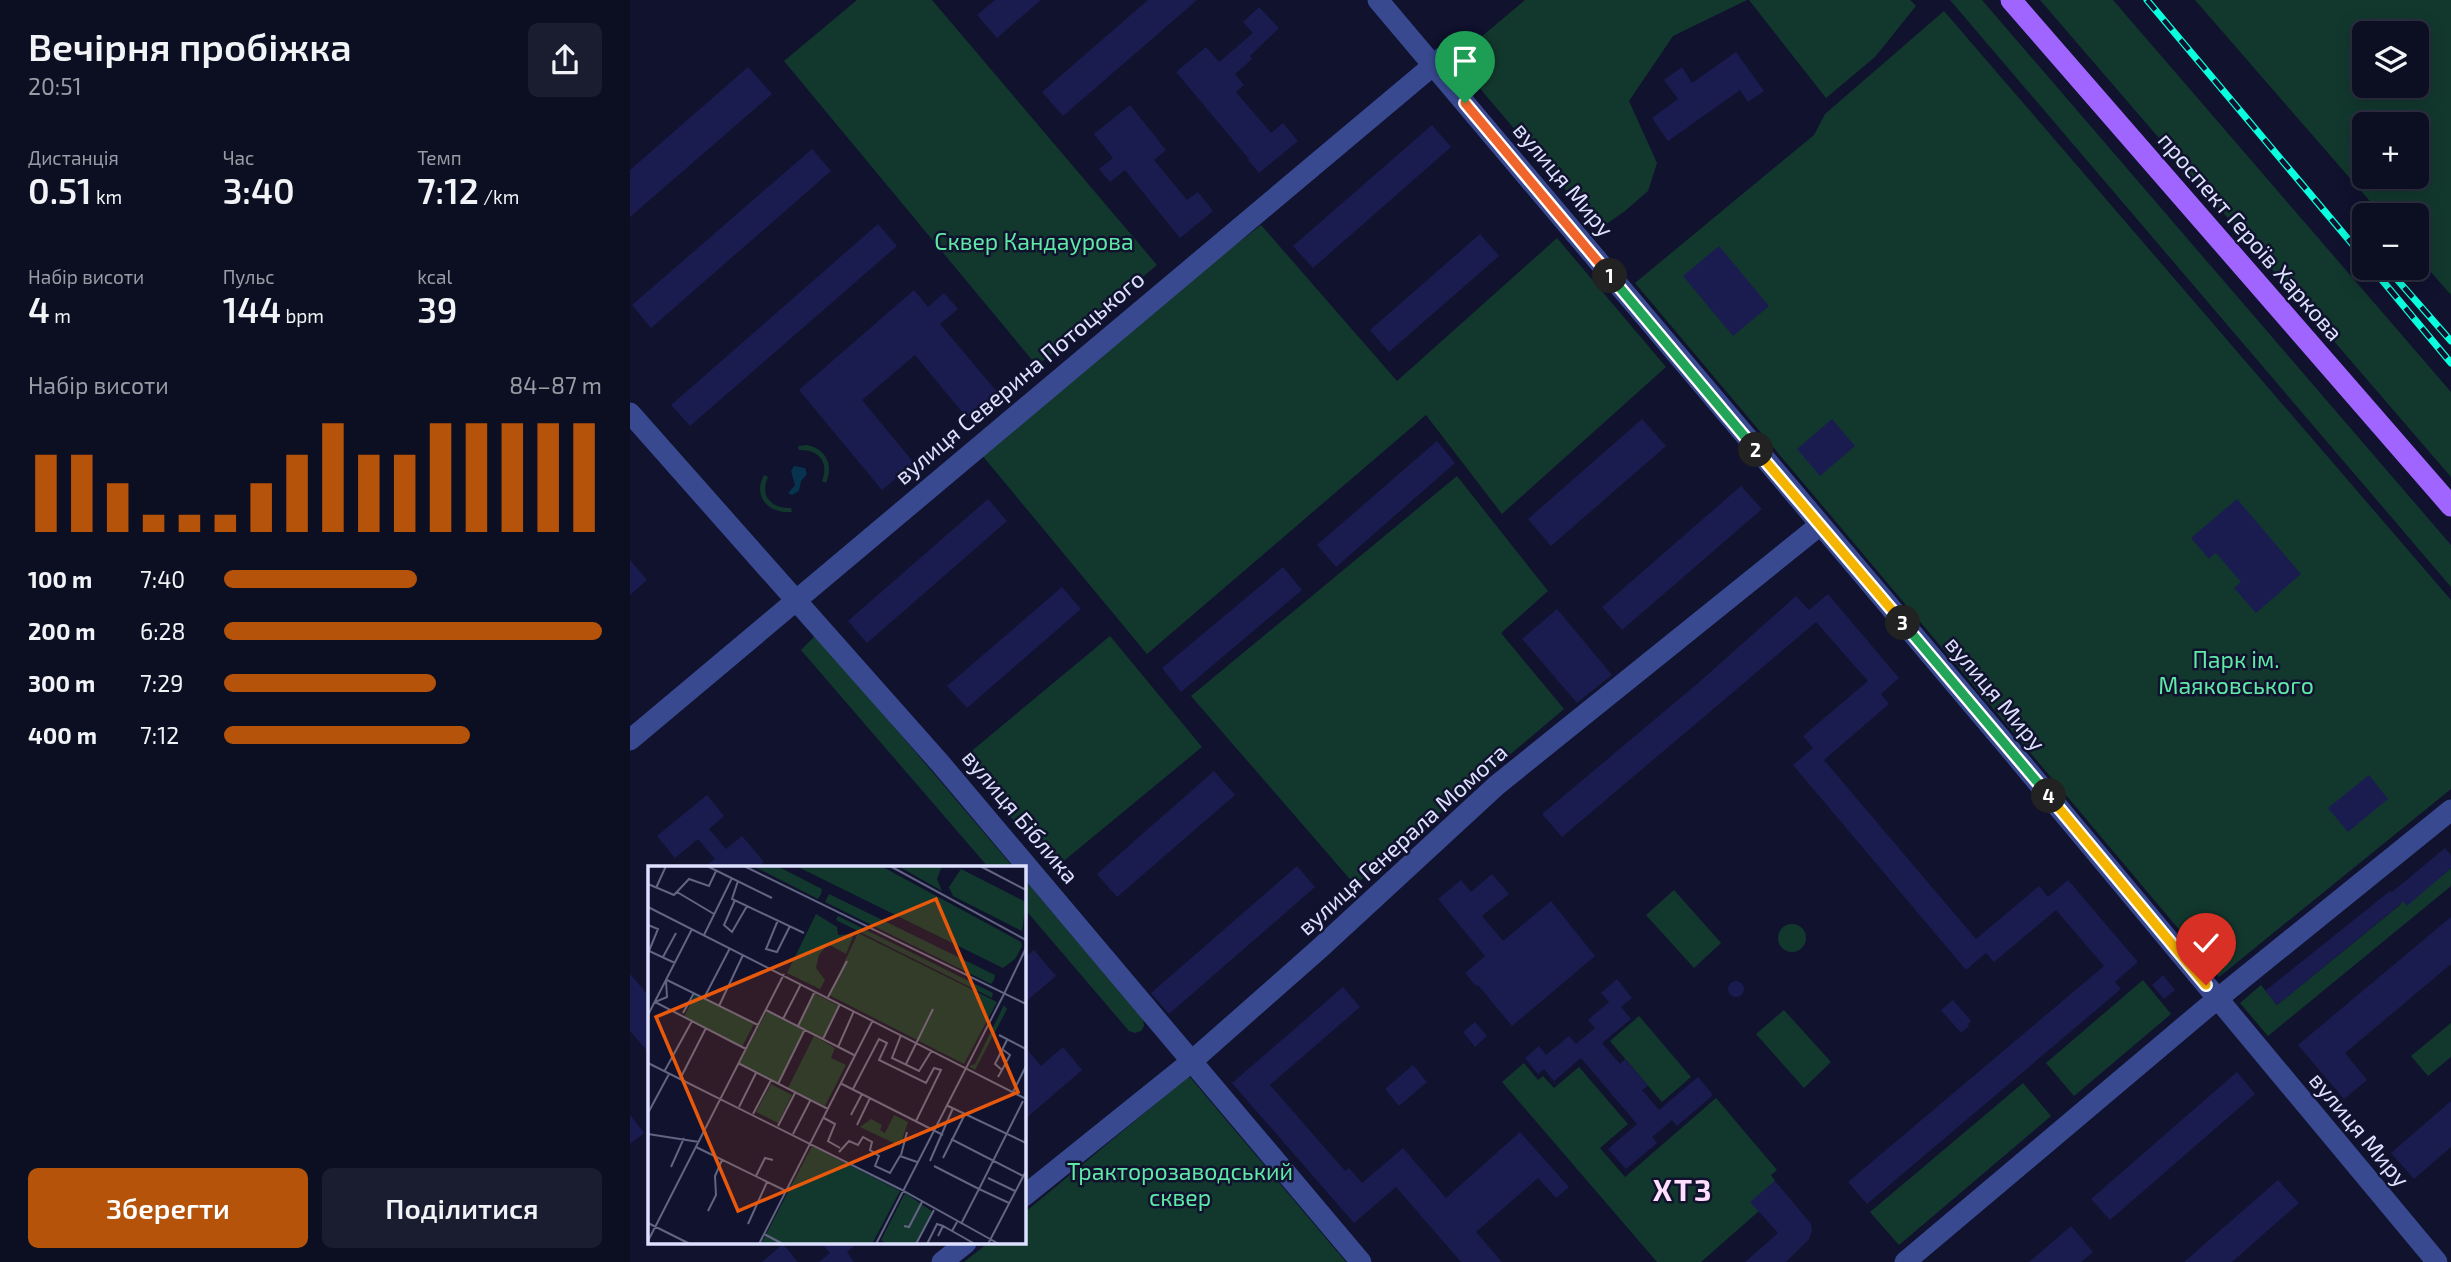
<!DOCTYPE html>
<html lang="uk">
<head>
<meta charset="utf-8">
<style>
  :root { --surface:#0c0e22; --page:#1a1c2f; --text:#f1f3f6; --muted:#9a9ca5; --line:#2c2e40; --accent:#b45309 }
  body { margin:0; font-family:"Exo 2",sans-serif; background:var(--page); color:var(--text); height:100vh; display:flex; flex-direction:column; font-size:26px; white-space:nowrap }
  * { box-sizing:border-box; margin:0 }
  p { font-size:23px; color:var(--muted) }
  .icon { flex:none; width:38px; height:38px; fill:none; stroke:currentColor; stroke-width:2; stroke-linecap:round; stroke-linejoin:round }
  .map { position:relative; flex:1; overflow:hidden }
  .side { display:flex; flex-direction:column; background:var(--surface); width:630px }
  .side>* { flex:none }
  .controls { position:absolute; left:1722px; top:21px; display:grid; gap:14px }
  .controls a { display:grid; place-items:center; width:77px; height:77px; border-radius:10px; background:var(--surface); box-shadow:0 4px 18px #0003,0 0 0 2px var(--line); font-size:35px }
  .pin { position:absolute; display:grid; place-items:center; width:60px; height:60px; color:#fff; margin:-72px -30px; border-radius:50% 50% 50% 0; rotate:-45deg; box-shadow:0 0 7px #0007 }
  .pin .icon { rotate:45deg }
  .km { position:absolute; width:35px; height:35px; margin:-18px; border-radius:50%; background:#222; color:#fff; font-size:19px; line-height:35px; text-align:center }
  .round { display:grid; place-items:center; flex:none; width:74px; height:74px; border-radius:10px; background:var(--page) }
  .head { display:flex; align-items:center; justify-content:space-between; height:119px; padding:0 28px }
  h1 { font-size:38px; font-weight:600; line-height:52px }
  .stats { display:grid; grid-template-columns:repeat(3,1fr); gap:10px; height:119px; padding:7px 28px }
  .stats div { display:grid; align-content:center }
  .stats b { font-size:35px; font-weight:600 }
  .stats small { font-size:19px; font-weight:400 }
  .stats p { font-size:19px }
  .chart { height:196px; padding:14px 28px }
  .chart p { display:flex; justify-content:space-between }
  .chart svg { width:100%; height:126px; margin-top:7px; stroke:var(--accent); stroke-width:6 }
  .button { display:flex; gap:14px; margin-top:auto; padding:14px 28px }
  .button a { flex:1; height:80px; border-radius:10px; background:var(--accent); color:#fff; font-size:28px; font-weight:600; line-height:80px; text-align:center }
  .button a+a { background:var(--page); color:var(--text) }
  ul { padding:0 28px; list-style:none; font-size:23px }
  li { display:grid; grid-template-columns:112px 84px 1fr; align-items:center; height:52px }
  li i { height:18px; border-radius:9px; background:var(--accent) }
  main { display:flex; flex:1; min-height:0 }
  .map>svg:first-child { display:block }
</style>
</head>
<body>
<main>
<section class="side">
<div class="head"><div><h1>Вечірня пробіжка</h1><p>20:51</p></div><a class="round"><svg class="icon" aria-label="share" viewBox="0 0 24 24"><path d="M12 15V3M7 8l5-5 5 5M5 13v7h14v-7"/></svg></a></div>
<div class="stats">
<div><p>Дистанція</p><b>0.51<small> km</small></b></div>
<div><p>Час</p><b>3:40</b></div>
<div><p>Темп</p><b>7:12<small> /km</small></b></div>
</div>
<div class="stats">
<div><p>Набір висоти</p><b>4<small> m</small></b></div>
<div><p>Пульс</p><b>144<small> bpm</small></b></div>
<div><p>kcal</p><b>39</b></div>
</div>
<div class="chart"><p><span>Набір висоти</span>84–87 m</p>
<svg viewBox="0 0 160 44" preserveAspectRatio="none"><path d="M5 44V17M15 44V17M25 44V27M35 44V38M45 44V38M55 44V38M65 44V27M75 44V17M85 44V6M95 44V17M105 44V17M115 44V6M125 44V6M135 44V6M145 44V6M155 44V6"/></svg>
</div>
<ul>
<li><b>100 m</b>7:40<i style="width:51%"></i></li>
<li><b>200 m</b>6:28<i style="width:100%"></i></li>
<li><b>300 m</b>7:29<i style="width:56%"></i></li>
<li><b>400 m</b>7:12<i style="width:65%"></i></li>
</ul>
<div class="button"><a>Зберегти</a><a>Поділитися</a></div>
</section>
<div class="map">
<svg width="1821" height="1262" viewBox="0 0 1821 1262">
  <rect width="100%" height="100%" fill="#10122e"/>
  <g fill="#12382e" fill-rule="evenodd">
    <path d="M227 0H302L527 265 407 366 154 61Z"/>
    <path d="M895 0H1117L1043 36 999 101 1027 163 1018 191 995 211 969 229 825 59Z"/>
    <path d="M1119 0H1280L1286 6 1245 57 1196 98Z"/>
    <path d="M1320 0H1352L1821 545V587Z"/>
    <path d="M1410 0H1483L1821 392V477Z"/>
    <path d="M1565 0H1821V295L1787 256V215H1752ZM1734 33H1787V86H1734ZM1734 124H1787V177H1734Z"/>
    <path d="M1314 11 1821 600V789L1589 977 1005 283 1184 135 1195 114Z"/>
    <path d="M631 225 767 381 927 238 1036 367 872 514 796 415 517 654 351 454 564 277Z"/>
    <path d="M177 445C196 449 204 465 196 483L192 481C200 462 188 449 169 450L168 446Z"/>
    <path d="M134 475 138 477C129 496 142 509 161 508L162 512C139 514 122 497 134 475Z"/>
    <path d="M827 476 918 591 871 633 934 709 725 885 561 696Z"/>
    <path d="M186 635 384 868H359L171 650Z"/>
    <path d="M480 636 572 747 424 869 332 759Z"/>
    <path d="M1821 868V886L1638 1036 1610 1003 1631 985 1647 1005 1771 904 1764 890 1777 905Z"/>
    <path d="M394 879 513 1019 514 1026 511 1031 505 1033 499 1031 394 908Z"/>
    <path d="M1044 890 1091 943 1064 968 1016 915Z"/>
    <circle cx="1162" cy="938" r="14"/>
    <path d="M1513 980 1541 1014 1444 1096 1416 1063Z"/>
    <path d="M1154 1010 1201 1062 1174 1088 1126 1034Z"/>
    <path d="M1009 1016 1061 1077 1032 1102 980 1041Z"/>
    <path d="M1821 1023V1057L1798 1076 1781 1056Z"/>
    <path d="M894 1063 908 1080 913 1076 924 1088 949 1067 998 1124 970 1148 995 1177 1086 1098 1147 1170 1141 1175 1145 1181 1121 1202 1129 1211 1071 1262H1027L872 1082Z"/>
    <path d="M559 1076 716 1262H334L358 1243H394V1213Z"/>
    <path d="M1393 1083 1421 1116 1269 1245 1240 1212Z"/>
  </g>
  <path fill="#07334f" d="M164 466 175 468 177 474 171 481 169 491 162 495 158 493 165 485 161 471Z"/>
  <g fill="#1a1c50">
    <path d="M365 0H411L367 38 347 15Z"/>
    <path d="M518 0H567L433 116 412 92Z"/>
    <path d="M629 7 649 28 620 56 622 59 605 74 614 85 606 92 641 133 653 123 668 141 629 173 618 160 619 159 546 72 576 47 589 62 623 33 613 22Z"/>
    <path d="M1106 52 1134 91 1118 102 1110 90 1038 141 1022 118 1048 99 1034 80 1052 67 1062 83Z"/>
    <path d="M118 67 142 94 0 217V170Z"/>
    <path d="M500 105 536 150 524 160 557 200 568 192 583 211 550 238 495 170 480 182 469 169 483 158 464 134Z"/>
    <path d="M802 125 821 147 683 268 663 246Z"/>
    <path d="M182 149 201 171 21 328 2 305Z"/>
    <path d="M248 224 267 246 60 426 41 405Z"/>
    <path d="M850 234 869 256 759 352 740 330Z"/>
    <path d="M1089 246 1139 306 1103 336 1053 276Z"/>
    <path d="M284 290 298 307 314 293 328 309 310 324 367 392 337 418 285 355 232 400 284 463 252 490 169 390Z"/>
    <path d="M1012 419 1036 446 921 546 898 519Z"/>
    <path d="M1202 419 1225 446 1190 476 1167 449Z"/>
    <path d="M807 441 825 463 706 567 687 545Z"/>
    <path d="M1111 486 1132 509 992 630 972 607Z"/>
    <path d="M358 499 377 521 237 643 218 621Z"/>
    <path d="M1607 499 1671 574 1626 613 1604 588 1611 582 1586 553 1579 559 1561 538Z"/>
    <path d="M0 560 17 580 0 595Z"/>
    <path d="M653 567 672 590 551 692 532 668Z"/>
    <path d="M432 587 451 609 337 708 317 686Z"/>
    <path d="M1198 594 1269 678 1251 694 1259 704 1194 760 1346 939 1409 886 1418 897 1438 880 1508 962 1485 982 1491 989 1237 1204 1218 1182 1474 966 1426 910 1364 962 1356 953 1336 970 1163 765 1183 748 1173 736 1238 681 1186 622 932 837 912 814 1067 684 1166 596 1179 610Z"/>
    <path d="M927 609 982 675 947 703 892 639Z"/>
    <path d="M584 771 605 795 487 897 467 874Z"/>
    <path d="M1739 775 1758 799 1718 832 1698 808Z"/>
    <path d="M77 795 94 816 79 829 96 849 112 836 134 862 127 868H73L85 859 68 839 45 858 27 836Z"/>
    <path d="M1815 848 1821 855V868L1777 906 1774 901 1647 1005 1635 991 1760 891 1762 892Z"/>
    <path d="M667 866 685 887 539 1014 521 993Z"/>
    <path d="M862 874 879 894 852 916 873 941 921 901 965 956 882 1026 848 985 846 986 835 973 855 956 808 899 831 880 841 892Z"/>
    <path d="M1821 917V964L1715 1053 1737 1080 1714 1099 1668 1045Z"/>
    <path d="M404 950 426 976 394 1003V958Z"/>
    <path d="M0 974 19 996V1053L0 1031Z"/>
    <path d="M1533 975 1545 990 1534 999 1522 985Z"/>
    <path d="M987 979 1002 998 991 1007 1001 1019 972 1043 990 1064 995 1059 1018 1086 1012 1090 1029 1110 1068 1077 1083 1095 1047 1126 1042 1120 1022 1137 1027 1143 996 1169 978 1149 1007 1124 951 1058 924 1081 914 1069 908 1074 895 1058 909 1046 916 1055 939 1036 946 1044 965 1028 958 1020 979 1002 971 993Z"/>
    <circle cx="1106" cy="989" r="8"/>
    <path d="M713 987 730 1007 640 1085 715 1171 719 1168 732 1183 773 1148 816 1198 890 1132 939 1187 926 1198 908 1178 846 1232 872 1262H831L766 1187 724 1223 602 1083Z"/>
    <path d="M1323 1000 1341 1021 1338 1024 1339 1026 1331 1033 1311 1010Z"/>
    <path d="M845 1022 857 1036 845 1047 833 1032Z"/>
    <path d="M394 1046 411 1066 433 1047 452 1070 394 1120Z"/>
    <path d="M783 1065 797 1082 769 1106 755 1089Z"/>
    <path d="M1607 1072 1625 1094 1480 1220 1461 1199Z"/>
    <path d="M1821 1101V1147L1784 1179 1761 1153Z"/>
    <path d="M0 1115 14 1133 0 1144Z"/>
    <path d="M1648 1180 1669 1203 1653 1217 1602 1262H1554Z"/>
    <path d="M1145 1181 1181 1224 1182 1231 1179 1239 1156 1262H1115L1148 1233 1120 1202Z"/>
    <path d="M1441 1226 1463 1252 1451 1262H1399Z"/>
    <path d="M191 1243H228L217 1252 224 1262H189L200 1253Z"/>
    <path d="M153 1244 168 1262H132Z"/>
  </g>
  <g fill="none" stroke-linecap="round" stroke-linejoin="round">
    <g stroke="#384990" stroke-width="21">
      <path d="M748 0 1379 748 1807 1262"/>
      <path d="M0 413 310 763 731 1262"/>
      <path d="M0 740 813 57"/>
      <path d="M394 1196 562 1061 689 949 867 785 1190 525"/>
      <path d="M312 1262 336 1243"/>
      <path d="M1275 1262 1575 1009 1821 810"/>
    </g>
    <path stroke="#a064ff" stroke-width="21" d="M1381 0 1821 506"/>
    <g stroke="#09ffdd" stroke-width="7">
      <g id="rail">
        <path d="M1517 0 1734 258"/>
        <path d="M1742 268 1821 363"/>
        <path d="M1757 268 1821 341"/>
      </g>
    </g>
    <use href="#rail" stroke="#10122e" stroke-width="4.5" stroke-dasharray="13" stroke-linecap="butt"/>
  </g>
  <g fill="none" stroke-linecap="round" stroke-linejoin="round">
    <g stroke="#fff" stroke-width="14">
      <path id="split-1" d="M835 103 980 276"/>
    </g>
    <g stroke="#fff" stroke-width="14">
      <path id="split-2" d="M980 276 1126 450"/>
    </g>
    <g stroke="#fff" stroke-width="14">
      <path id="split-3" d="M1126 450 1273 623"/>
    </g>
    <g stroke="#fff" stroke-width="14">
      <path id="split-4" d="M1273 623 1419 796"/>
    </g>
    <g stroke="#fff" stroke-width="14">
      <path id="split-5" d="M1419 796 1576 985"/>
    </g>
    <use href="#split-1" stroke="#f0652b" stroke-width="9"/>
    <use href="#split-2" stroke="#22a559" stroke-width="9"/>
    <use href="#split-3" stroke="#f5b400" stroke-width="9"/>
    <use href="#split-4" stroke="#22a559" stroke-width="9"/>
    <use href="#split-5" stroke="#f5b400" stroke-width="9"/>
  </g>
  <g text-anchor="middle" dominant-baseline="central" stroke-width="5" stroke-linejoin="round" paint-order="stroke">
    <g font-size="23" fill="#dde1ff" stroke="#10122e">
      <text transform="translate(934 179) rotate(50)">вулиця Миру</text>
      <text transform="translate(1621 236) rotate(49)">проспект Героїв Харкова</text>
      <text transform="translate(389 377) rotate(-40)">вулиця Северина Потоцького</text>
      <text transform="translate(1366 693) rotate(50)">вулиця Миру</text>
      <text transform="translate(391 816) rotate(50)">вулиця Біблика</text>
      <text transform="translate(772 839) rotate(-42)">вулиця Генерала Момота</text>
      <text transform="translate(1730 1129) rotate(50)">вулиця Миру</text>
    </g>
    <g font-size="23" fill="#5fe9a6" stroke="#10122e">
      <text x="404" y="241">Сквер Кандаурова</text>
      <text x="1606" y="659">Парк ім.<tspan x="1606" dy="26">Маяковського</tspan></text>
      <text x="550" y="1171">Тракторозаводський<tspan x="550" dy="26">сквер</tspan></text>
    </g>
    <g font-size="30" font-weight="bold" letter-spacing="2" fill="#ffdffb" stroke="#10122e">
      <text x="1053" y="1189">ХТЗ</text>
    </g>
  </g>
  <g transform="translate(18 866)">
    <rect width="378" height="378" fill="#10122e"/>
    <path d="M105 0H129L174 23 173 28 170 33ZM148 0H233L373 76 374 80 367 93 355 102ZM250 0H294L289 13 294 25ZM313 3 378 36 374 65 305 30 301 21ZM181 28 347 109 346 114 343 118 177 36ZM168 48 189 61 190 69 206 68 198 88 180 78 171 89 168 102 177 114 172 123 139 107ZM190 50 345 127 344 132 188 54ZM210 67 349 136 316 198 181 129ZM166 127 191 140 175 173 158 163 130 218 91 198 119 145 150 160ZM47 128 106 158 94 181 36 151ZM356 139 359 143 327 204 321 200 327 198ZM166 170 187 182 183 192 198 199 177 240 140 222ZM123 218 144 229 130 257 108 246ZM246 249 260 256 252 280 212 261 223 253 234 259 232 264 237 267ZM164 280 252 325 224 378H113ZM257 327 285 346 268 378H239L233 374Z" fill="#12382e"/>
    <path fill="none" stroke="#626582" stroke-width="2" d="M59 0 124 32M96 0 378 138M242 0 378 74M332 0 378 24M90 15 84 33 156 67M0 18 26 29 41 13 61 20 68 5M8 22 18 0M29 26 66 48M87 34 76 59 84 66 99 40M0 41 378 233M130 54 118 83 129 86 142 60M0 59 10 63 1 85 27 97M56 69 84 12M15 91 28 67M18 114 19 131 7 136 98 183M19 114 110 159M356 128 378 82M180 131 199 95M56 132 82 82M71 140 95 89M118 144 206 189M35 147 46 127M0 149 44 63M135 153 153 118M150 160 167 125M253 169 244 192 271 205 284 184M351 169 378 183M175 173 192 138M190 181 206 145M0 197 252 323 351 378M90 197 180 243M258 198 285 143M354 204 362 189 354 183M16 206 44 155M350 211 354 204 347 198 359 174M32 213 58 162M192 217 295 269M130 218 157 163M205 223 231 173 239 177 231 194 278 217 286 202 293 204 268 255M365 226 378 200M298 239 378 277M91 241 108 207M0 247 21 208M105 248 123 214M203 249 214 228M176 252 187 258 180 275 192 282M209 259 222 232M130 260 147 227M0 268 51 276M145 268 162 235M303 273 375 310M48 281 138 325M191 286 201 275 210 279 215 271 224 276 222 284 231 290 227 300 242 307 252 290 269 296M253 289 259 266M295 292 317 248M282 295 305 242M286 300 331 323 313 358M23 301 36 272M108 310 117 292 125 294M340 312 367 325M361 337 331 323 375 235M60 345 68 329 67 310 74 294M0 357 42 378M100 358 119 316M256 360 261 361 274 336M304 365 327 378M116 368 135 378M290 370 295 360 304 365 309 356M0 375 136 108M111 378 225 154M228 378 356 128M268 378 286 344M279 378 289 358 295 360M340 378 378 305"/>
    <path fill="#e8590c" fill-opacity="0.15" stroke="#e8590c" stroke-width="3.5" d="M288 33 370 226 90 345 8 151Z"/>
    <rect width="378" height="378" fill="none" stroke="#dde1ff" stroke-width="3.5"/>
  </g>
</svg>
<div class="controls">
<a><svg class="icon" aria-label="layers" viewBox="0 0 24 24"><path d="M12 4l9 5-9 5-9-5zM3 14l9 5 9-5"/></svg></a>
<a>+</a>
<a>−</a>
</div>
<div class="pin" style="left:835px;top:103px;background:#1e9e55"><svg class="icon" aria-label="arrive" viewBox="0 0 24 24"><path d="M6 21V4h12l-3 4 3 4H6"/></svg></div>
<div class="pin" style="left:1576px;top:985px;background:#d93025"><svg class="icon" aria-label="check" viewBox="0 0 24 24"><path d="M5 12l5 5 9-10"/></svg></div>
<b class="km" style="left:980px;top:276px">1</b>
<b class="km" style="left:1126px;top:450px">2</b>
<b class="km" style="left:1273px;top:623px">3</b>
<b class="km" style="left:1419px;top:796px">4</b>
</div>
</main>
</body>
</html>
